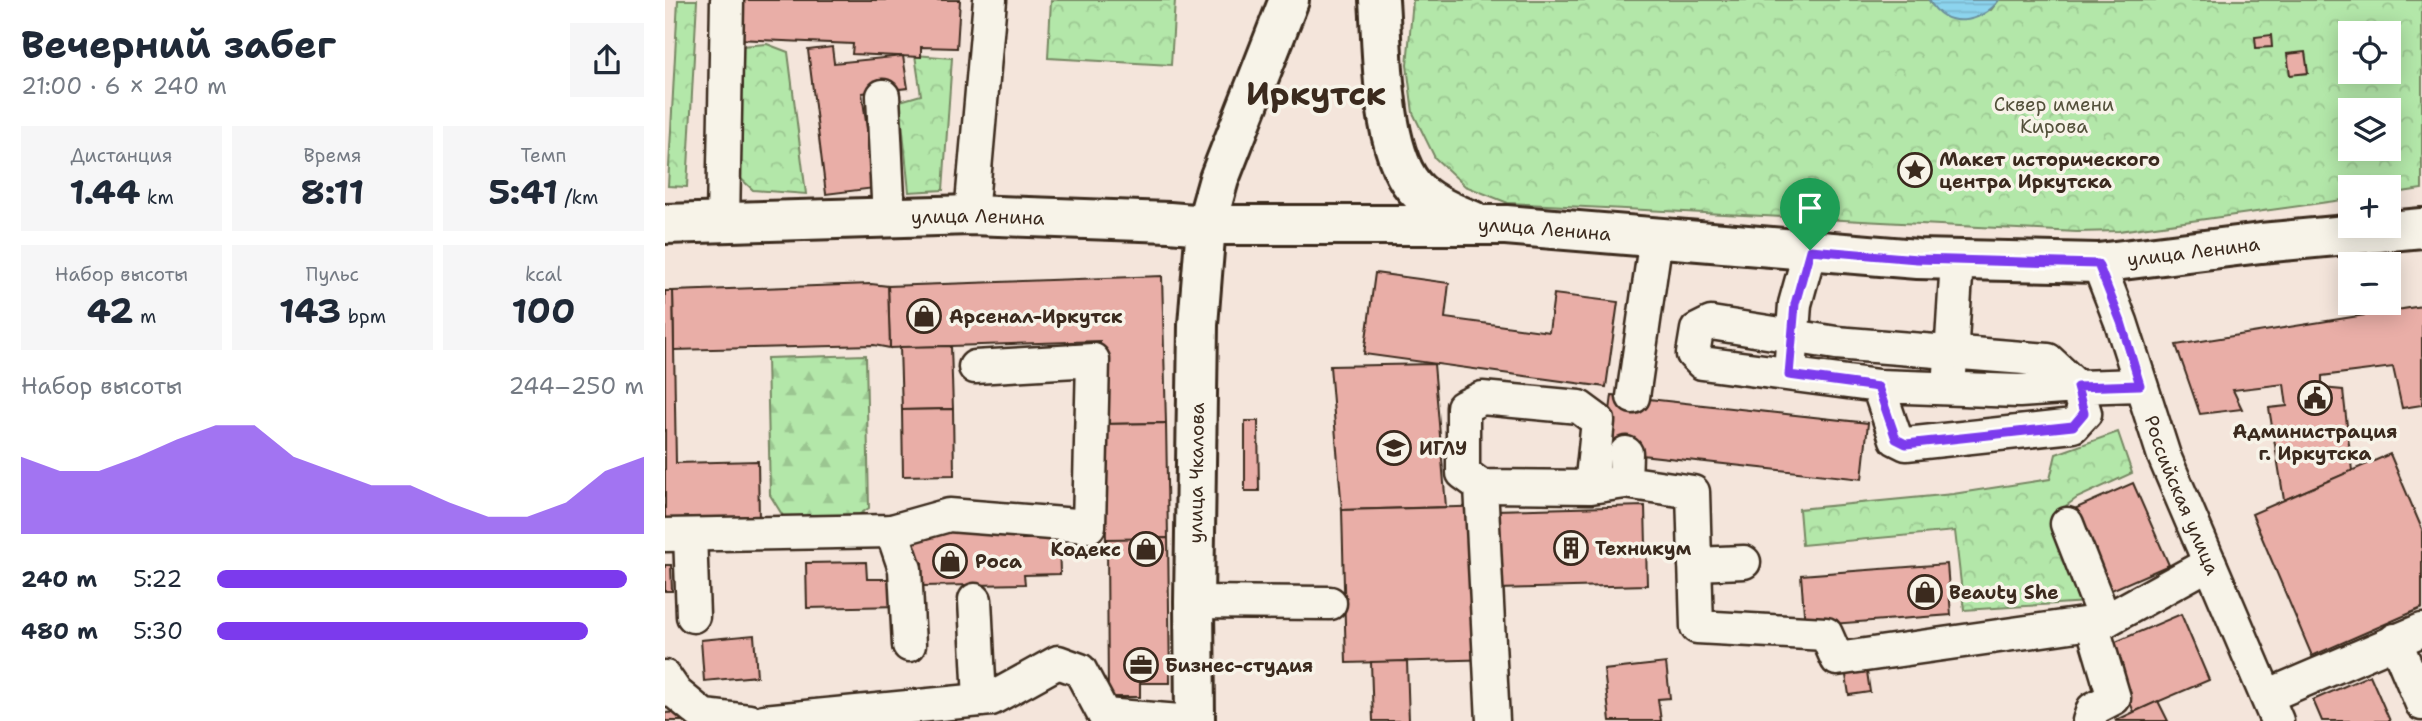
<!DOCTYPE html>
<html lang="ru">
<head>
<meta charset="utf-8">
<style>
  :root { --surface:#fff; --page:#f6f6f7; --text:#1f2937; --muted:#747a83; --accent:#7c3aed }
  body { margin:0; font-family:"Shantell Sans",sans-serif; background:var(--page); color:var(--text); height:100vh; display:flex; flex-direction:column; font-size:26px; white-space:nowrap }
  * { box-sizing:border-box; margin:0 }
  p { font-size:23px; color:var(--muted) }
  .icon { flex:none; width:38px; height:38px; fill:none; stroke:currentColor; stroke-width:2; stroke-linecap:round; stroke-linejoin:round }
  .map { position:relative; flex:1; overflow:hidden }
  .panel { display:flex; flex-direction:column; background:var(--surface); width:665px }
  .panel>* { flex:none }
  .controls { position:absolute; left:1673px; top:21px; display:grid; gap:14px }
  .controls a { display:grid; place-items:center; width:63px; height:63px; border-radius:0px; background:var(--surface); box-shadow:0 4px 18px #0003; font-size:35px }
  .pin { position:absolute; display:grid; place-items:center; width:60px; height:60px; color:#fff; margin:-72px -30px; border-radius:50% 50% 50% 0; rotate:-45deg; box-shadow:0 0 7px #0007 }
  .pin .icon { rotate:45deg }
  .round { display:grid; place-items:center; flex:none; width:74px; height:74px; border-radius:0px; background:var(--page) }
  .head { display:flex; align-items:center; justify-content:space-between; height:119px; padding:0 21px }
  h1 { font-size:38px; font-weight:700; line-height:52px }
  .figures { display:grid; grid-template-columns:repeat(3,1fr); gap:10px; height:119px; padding:7px 21px }
  .figures div { display:grid; align-content:center; border-radius:0px; background:var(--page); text-align:center }
  .figures b { font-size:35px; font-weight:700 }
  .figures small { font-size:19px; font-weight:400 }
  .figures p { font-size:19px }
  .chart { height:196px; padding:14px 21px }
  .chart p { display:flex; justify-content:space-between }
  .chart svg { width:100%; height:126px; margin-top:7px; fill:var(--accent); opacity:.7 }
  ul { padding:0 21px; list-style:none; font-size:23px }
  li { display:grid; grid-template-columns:112px 84px 1fr; align-items:center; height:52px }
  li i { height:18px; border-radius:9px; background:var(--accent) }
  main { display:flex; flex:1; min-height:0 }
  .map>svg:first-child { display:block }
</style>
</head>
<body>
<main>
<section class="panel">
<div class="head"><div><h1>Вечерний забег</h1><p>21:00 · 6 × 240 m</p></div><a class="round"><svg class="icon" aria-label="share" viewBox="0 0 24 24"><path d="M12 15V3M7 8l5-5 5 5M5 13v7h14v-7"/></svg></a></div>
<div class="figures">
<div><p>Дистанция</p><b>1.44<small> km</small></b></div>
<div><p>Время</p><b>8:11</b></div>
<div><p>Темп</p><b>5:41<small> /km</small></b></div>
</div>
<div class="figures">
<div><p>Набор высоты</p><b>42<small> m</small></b></div>
<div><p>Пульс</p><b>143<small> bpm</small></b></div>
<div><p>kcal</p><b>100</b></div>
</div>
<div class="chart"><p><span>Набор высоты</span>244–250 m</p>
<svg viewBox="0 0 160 44" preserveAspectRatio="none"><path d="M0 44V17L10 22L20 22L30 17L40 11L50 6L60 6L70 17L80 22L90 27L100 27L110 33L120 38L130 38L140 33L150 22L160 17V44z"/></svg>
</div>
<ul>
<li><b>240 m</b>5:22<i style="width:96%"></i></li>
<li><b>480 m</b>5:30<i style="width:87%"></i></li>
</ul>
</section>
<div class="map">
<svg width="1757" height="721" viewBox="0 0 1757 721">
  <defs>
    <pattern id="forest-firs" width="22" height="20" patternUnits="userSpaceOnUse" patternTransform="scale(1.75)"><rect width="22" height="20" fill="#b3e7a9"/><path d="M5 1l3.5 6h-7zM16 11l3.5 6h-7z" fill="#9bc691"/></pattern>
    <pattern id="park-crowns" width="20" height="18" patternUnits="userSpaceOnUse" patternTransform="scale(1.75)"><rect width="20" height="18" fill="#b3e7a9"/><path d="M2 6a3 3 0 1 1 6 0M12 15a3 3 0 1 1 6 0" fill="none" stroke="#9bc691"/></pattern>
    <pattern id="water-rules" width="6" height="5" patternUnits="userSpaceOnUse" patternTransform="scale(1.75)"><rect width="6" height="5" fill="#8cd4ee"/><path d="M0 2.5h6" fill="none" stroke="#7ab6cc"/></pattern>
  </defs>
  <rect width="100%" height="100%" fill="#f4e5db"/>
  <filter id="ink" filterUnits="userSpaceOnUse"><feTurbulence type="fractalNoise" baseFrequency=".0143" numOctaves="2"/><feDisplacementMap in="SourceGraphic" scale="14" xChannelSelector="R" yChannelSelector="G"/><feConvolveMatrix kernelMatrix="1 2 1 2 8 2 1 2 1" color-interpolation-filters="sRGB"/></filter>
  <g filter="url(#ink)">
    <path fill="url(#forest-firs)" stroke="#778864" stroke-width="2" d="M201 355 204 508 178 525 118 516 105 495 102 358Z"/>
    <g fill="url(#park-crowns)" stroke="#778864" stroke-width="2" fill-rule="evenodd">
      <path d="M13 0H32L22 187 3 186Z"/>
      <path d="M386 0H510L506 65 383 58Z"/>
      <path d="M748 0H1264L1266 4 1326 10 1334 0H1757V189L1724 194V187H1685V199L1454 231 1412 232 843 203 800 186 770 158 748 113 742 65ZM1685 33H1724V72H1685ZM1685 110H1724V149H1685Z"/>
      <path d="M102 44 123 52 141 194 88 190 72 175 76 46Z"/>
      <path d="M250 55 287 58 278 190 244 192 235 101 256 95Z"/>
      <path d="M1453 432 1467 473 1412 498 1391 513 1422 602 1299 610 1290 531 1137 545 1134 509 1288 494 1385 479 1391 454Z"/>
    </g>
    <path fill="url(#water-rules)" stroke="#6c909b" stroke-width="2" d="M1264 0H1334C1316 24 1280 30 1264 0Z"/>
    <g fill="#e9aea7" stroke="#3b2a1e" stroke-width="2">
      <path d="M73 0H295L292 48 256 47V57L187 54 188 44 71 39Z"/>
      <path d="M1606 35 1607 47 1591 48 1590 37Z"/>
      <path d="M167 47 169 63 238 56 243 88 197 93 210 188 161 194 143 50Z"/>
      <path d="M1640 52 1643 73 1625 75 1622 54Z"/>
      <path d="M710 273 784 283 780 318 884 332 889 294 953 302 941 387 699 354Z"/>
      <path d="M497 276 501 423 438 424 435 341 225 348 223 286Z"/>
      <path d="M206 284 223 286 225 348 209 345 9 350 8 291Z"/>
      <path d="M0 291H8L11 463 93 461 94 521 0 523Z"/>
      <path d="M1757 306V405L1737 408 1728 367 1657 376V388L1678 390 1687 471 1619 500 1604 408 1622 406 1619 384 1568 390 1577 409 1535 414 1511 345Z"/>
      <path d="M286 346 288 409 237 410 235 347Z"/>
      <path d="M769 364 781 507 677 510 665 366Z"/>
      <path d="M947 395 1203 423 1197 479 940 451Z"/>
      <path d="M288 409 289 475 238 476 237 410Z"/>
      <path d="M580 421H593L594 491H580Z"/>
      <path d="M501 423 503 538 441 540 438 424Z"/>
      <path d="M1725 454 1757 529V608L1647 656 1587 514Z"/>
      <path d="M1468 483 1504 565 1442 592 1407 510Z"/>
      <path d="M830 506 833 659 681 663 677 510Z"/>
      <path d="M980 506 982 585 832 589 830 510Z"/>
      <path d="M355 530V539H394L395 574 359 575 360 584 258 586 257 562H247L246 532Z"/>
      <path d="M503 538 505 683H475V697H443L442 539Z"/>
      <path d="M201 562 202 579H234L235 606 142 608 141 563Z"/>
      <path d="M1282 564 1286 615 1140 626 1136 575Z"/>
      <path d="M0 565H6L7 591H0Z"/>
      <path d="M1516 614 1544 680 1469 712 1441 646Z"/>
      <path d="M89 635 92 676 39 681 36 640Z"/>
      <path d="M742 661 744 721H708L706 662Z"/>
      <path d="M1001 663 1005 698 993 699 996 721H945L939 670Z"/>
      <path d="M1201 665 1205 692 1184 695 1180 669Z"/>
      <path d="M1705 675 1725 721H1657L1648 700Z"/>
      <path d="M1493 701 1503 721H1450L1469 712Z"/>
      <path d="M17 712 31 721H0V713Z"/>
    </g>
    <g fill="none" stroke-linecap="round" stroke-linejoin="round">
      <g stroke="#3b2a1e" stroke-width="37">
        <g id="minor">
          <path d="M218 96 224 219"/>
          <path d="M306 215 325 0"/>
          <path d="M58 222 62 0"/>
          <path id="s1" d="M1433 263 1456 322 1499 456 1612 721"/>
          <path d="M1126 359 1130 304 1145 250"/>
          <path d="M1285 373 1292 260"/>
          <path d="M1213 386 1231 439 1241 444 1408 426 1420 413 1412 387 1354 391 1213 386 1037 363 1028 354 1032 330 1046 323 1171 343 1383 360 1412 387 1475 385"/>
          <path d="M968 397 991 237"/>
          <path d="M961 453 960 482 1028 492 1032 627 1161 634 1172 659 1440 621 1545 563"/>
          <path d="M816 486 828 721"/>
          <path d="M926 487 933 421 914 407 817 398 798 407V473L816 486 926 487 960 482"/>
          <path d="M1402 524 1440 621"/>
          <path d="M227 531 240 569 244 645"/>
          <path d="M0 535 227 531 284 515 424 526 428 360 310 367"/>
          <path d="M25 535 28 616"/>
          <path d="M1030 564 1079 562"/>
          <path d="M310 600 315 700"/>
          <path d="M529 602 665 603"/>
          <path d="M1730 640 1757 704"/>
          <path d="M0 677 11 693 39 716 84 721"/>
          <path d="M1602 696 1757 630"/>
          <path d="M99 721 326 699 393 662 415 670 439 715 515 721"/>
          <path d="M1424 721 1428 709 1449 698 1427 624"/>
        </g>
      </g>
      <g stroke="#3b2a1e" stroke-width="44">
        <g id="major">
          <path d="M714 0C718 51 715 157 754 192 768 205 787 213 806 220"/>
          <path id="s2" d="M0 224 306 215 504 222 541 225H841L1252 259 1433 263 1596 243 1757 228"/>
          <path id="s3" d="M530 721 529 602 533 325 541 225 554 179 624 0"/>
        </g>
      </g>
      <use href="#minor" stroke="#f7f3e8" stroke-width="32"/>
      <use href="#major" stroke="#f7f3e8" stroke-width="38"/>
    </g>
  </g>
  <g fill="none" stroke-linecap="round" stroke-linejoin="round" filter="url(#ink)">
    <g stroke="#fff" stroke-width="14">
      <path id="route" d="M1145 250 1252 259 1433 264 1456 322 1475 385 1412 387 1419 413 1408 426 1241 444 1231 439 1213 387 1124 375 1130 304Z"/>
    </g>
    <use href="#route" stroke="#7c3aed" stroke-width="9"/>
  </g>
  <defs>
    <g id="sight-ring" transform="scale(1.75)"><circle r="9.5" fill="#f7f3e8" stroke="#3b2a1e" stroke-width="1.5"/><path d="M0-6L1.8-2.2L6-1.7L2.9 1.2L3.7 5.4L0 3.3L-3.7 5.4L-2.9 1.2L-6-1.7L-1.8-2.2Z" fill="#3b2a1e"/></g>
    <g id="shop-ring" transform="scale(1.75)"><circle r="9.5" fill="#f7f3e8" stroke="#3b2a1e" stroke-width="1.5"/><path d="M-5-2.5h2.3a2.7 3.5 0 0 1 5.4 0H5L5.5 6h-11ZM-1.5-2.5h3a1.5 2.3 0 0 0-3 0Z" fill="#3b2a1e"/></g>
    <g id="civic-ring" transform="scale(1.75)"><circle r="9.5" fill="#f7f3e8" stroke="#3b2a1e" stroke-width="1.5"/><path d="M-.6-6.5H3V-4.5H.6V-3L4-1V1h2V6H-6V1h2V-1L-.6-3ZM-1.2 2.5V6h2.4V2.5Z" fill="#3b2a1e"/></g>
    <g id="university-ring" transform="scale(1.75)"><circle r="9.5" fill="#f7f3e8" stroke="#3b2a1e" stroke-width="1.5"/><path d="M0-5L7-2L0 1L-7-2ZM-4 1L0 2.5L4 1V4Q0 6-4 4Z" fill="#3b2a1e"/></g>
    <g id="building-ring" transform="scale(1.75)"><circle r="9.5" fill="#f7f3e8" stroke="#3b2a1e" stroke-width="1.5"/><path d="M-4-6H4V6H1V3H-1V6H-4ZM-2.5-4.3h1.7v1.8h-1.7ZM.8-4.3h1.7v1.8H.8ZM-2.5-1h1.7V.8h-1.7ZM.8-1h1.7V.8H.8Z" fill="#3b2a1e"/></g>
    <g id="office-ring" transform="scale(1.75)"><circle r="9.5" fill="#f7f3e8" stroke="#3b2a1e" stroke-width="1.5"/><path d="M-6-3h4V-5.5h4V-3h4V5H-6ZM-1-4.5V-3h2v-1.5ZM-6 0V1H6V0Z" fill="#3b2a1e"/></g>
  </defs>
  <g fill-rule="evenodd">
    <use href="#sight-ring" x="1250" y="170"/>
    <use href="#shop-ring" x="259" y="316"/>
    <use href="#civic-ring" x="1650" y="398"/>
    <use href="#university-ring" x="729" y="448"/>
    <use href="#building-ring" x="906" y="548"/>
    <use href="#shop-ring" x="481" y="549"/>
    <use href="#shop-ring" x="285" y="561"/>
    <use href="#shop-ring" x="1260" y="592"/>
    <use href="#office-ring" x="476" y="665"/>
  </g>
  <g text-anchor="middle" dominant-baseline="central" stroke-width="7" stroke-linejoin="round" paint-order="stroke">
    <g font-size="19" fill="#53503a" stroke="#f7f3e8">
      <text x="1389" y="104">Сквер имени<tspan x="1389" dy="22">Кирова</tspan></text>
    </g>
    <g font-size="19" font-weight="bold" fill="#3b2a1e" stroke="#f7f3e8" text-anchor="start">
      <text x="1274" y="159">Макет исторического<tspan x="1274" dy="22">центра Иркутска</tspan></text>
      <text x="284" y="316">Арсенал-Иркутск</text>
      <text x="1650" y="431" text-anchor="middle">Администрация<tspan x="1650" dy="22">г. Иркутска</tspan></text>
      <text x="754" y="448">ИГЛУ</text>
      <text x="930" y="548">Техникум</text>
      <text x="456" y="549" text-anchor="end">Кодекс</text>
      <text x="310" y="561">Роса</text>
      <text x="1284" y="592">Beauty She</text>
      <text x="500" y="665">Бизнес-студия</text>
    </g>
    <g font-size="19" fill="#3b2a1e" stroke="#f7f3e8">
      <text stroke="none"><textPath href="#s2" startOffset="313">улица Ленина</textPath></text>
      <text stroke="none"><textPath href="#s2" startOffset="880">улица Ленина</textPath></text>
      <text stroke="none"><textPath href="#s2" startOffset="1531">улица Ленина</textPath></text>
      <text stroke="none"><textPath href="#s3" startOffset="248">улица Чкалова</textPath></text>
      <text stroke="none"><textPath href="#s1" startOffset="247">Российская улица</textPath></text>
    </g>
    <g font-size="33" font-weight="bold" fill="#3b2a1e" stroke="#f7f3e8">
      <text x="651" y="93">Иркутск</text>
    </g>
  </g>
</svg>
<div class="controls">
<a><svg class="icon" aria-label="locate" viewBox="0 0 24 24"><circle cx="12" cy="12" r="6"/><path d="M12 2v4M12 18v4M2 12h4M18 12h4"/></svg></a>
<a><svg class="icon" aria-label="layers" viewBox="0 0 24 24"><path d="M12 4l9 5-9 5-9-5zM3 14l9 5 9-5"/></svg></a>
<a>+</a>
<a>−</a>
</div>
<div class="pin" style="left:1145px;top:250px;background:#1e9e55"><svg class="icon" aria-label="arrive" viewBox="0 0 24 24"><path d="M6 21V4h12l-3 4 3 4H6"/></svg></div>
</div>
</main>
</body>
</html>
